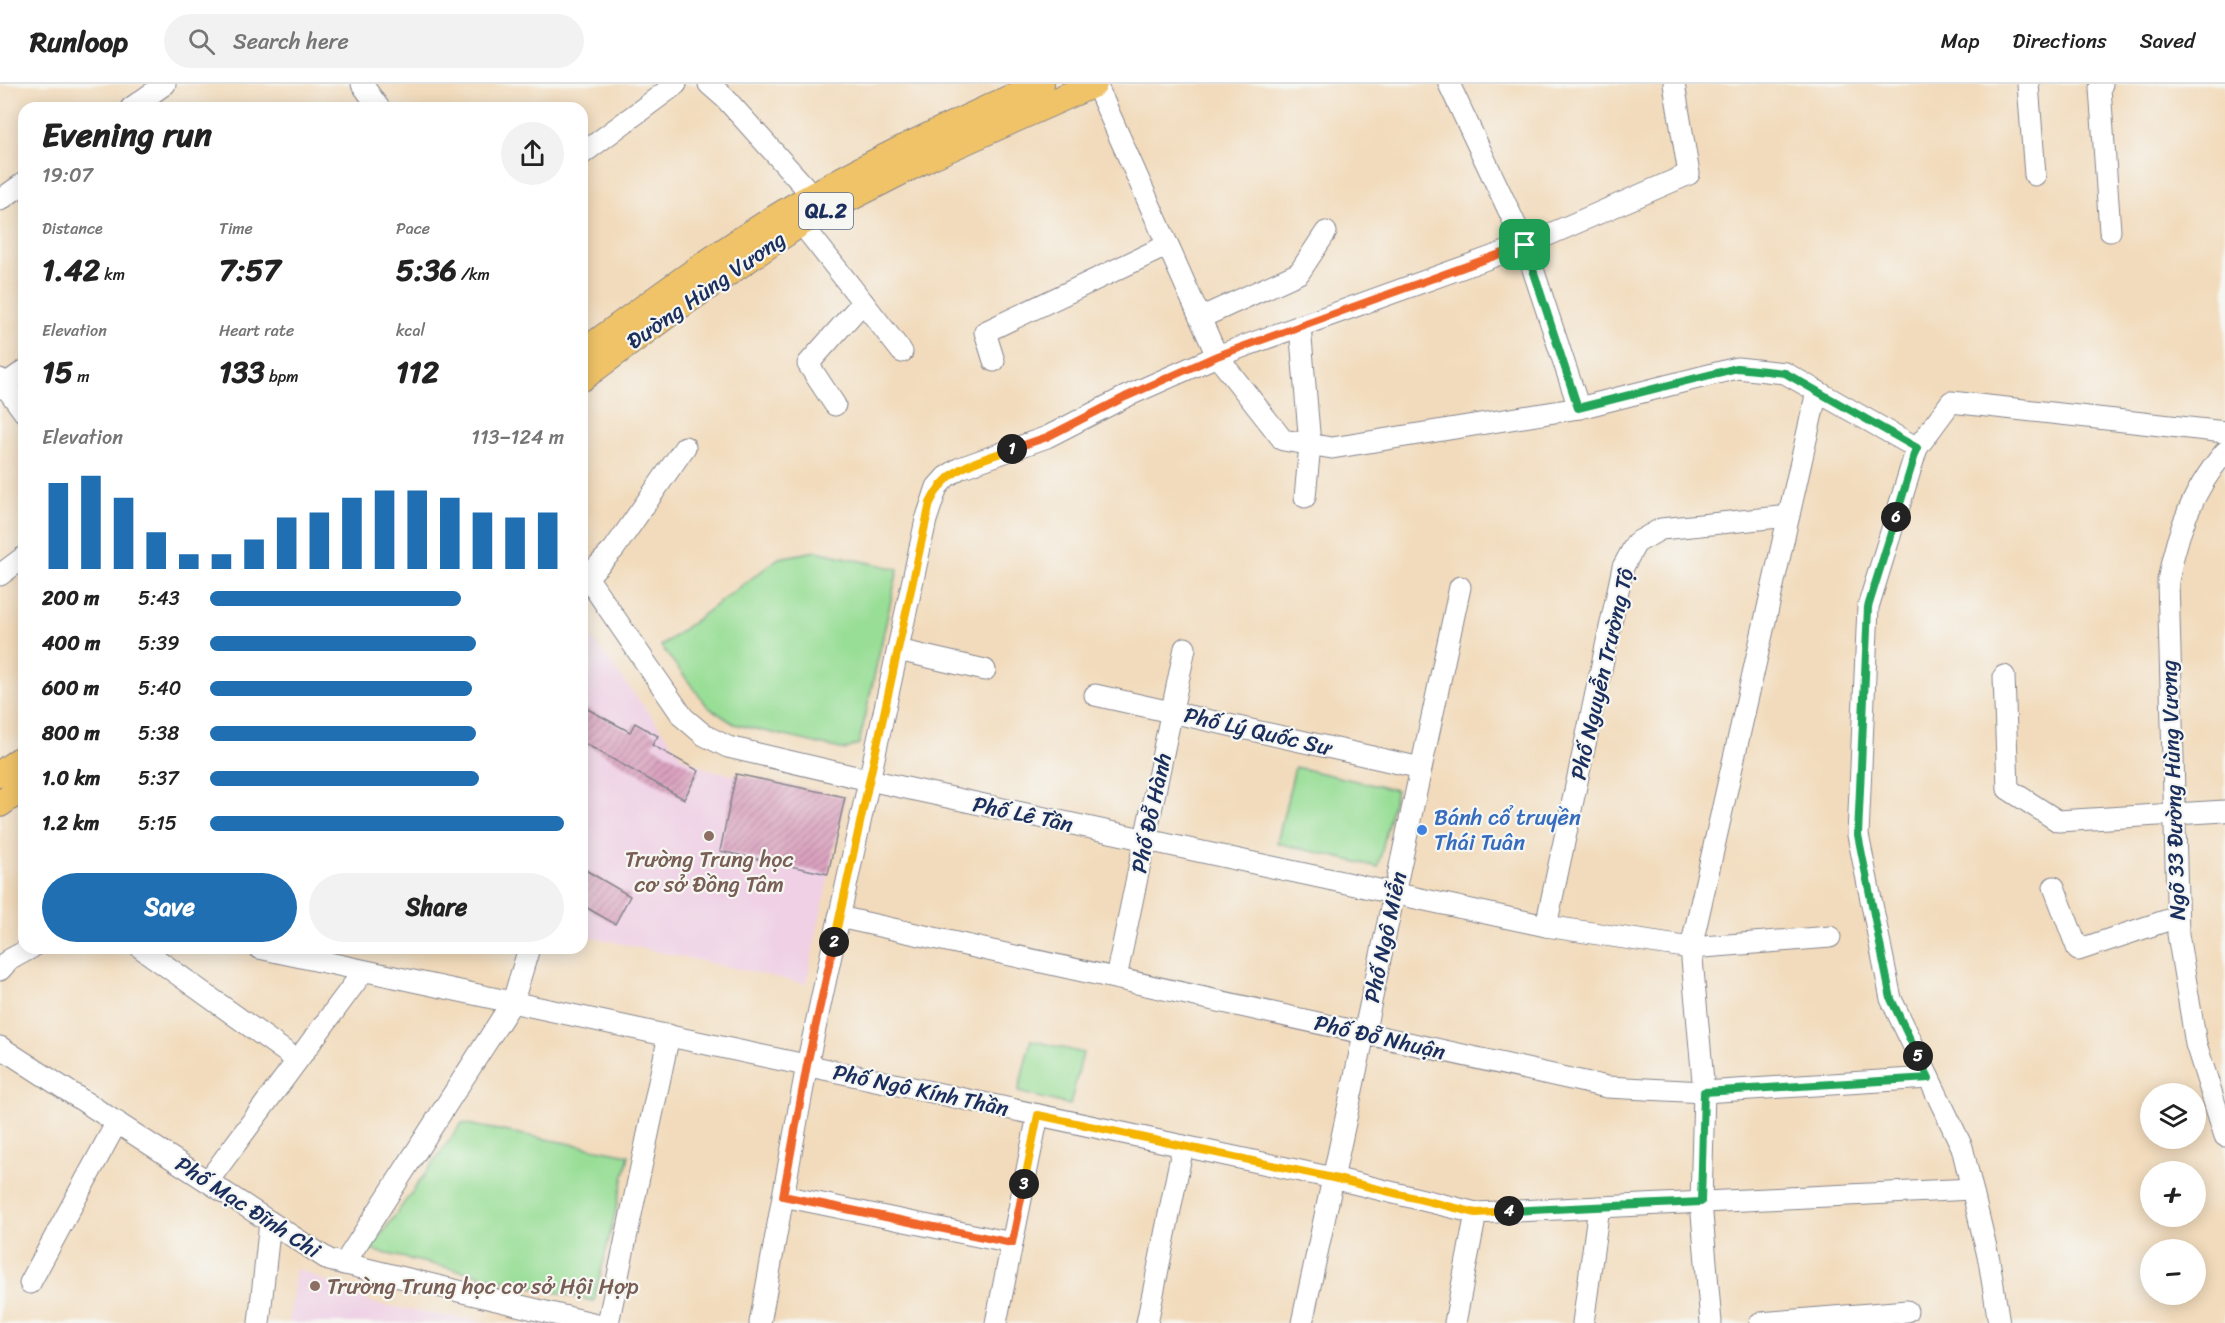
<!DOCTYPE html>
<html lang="en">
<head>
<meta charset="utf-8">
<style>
  :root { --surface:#fff; --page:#f2f2f2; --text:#222; --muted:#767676; --line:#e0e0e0; --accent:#1f6fb2 }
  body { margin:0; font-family:Sriracha,sans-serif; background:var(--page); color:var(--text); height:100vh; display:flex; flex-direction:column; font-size:22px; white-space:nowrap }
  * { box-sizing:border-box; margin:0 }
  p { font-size:20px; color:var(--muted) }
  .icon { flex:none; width:33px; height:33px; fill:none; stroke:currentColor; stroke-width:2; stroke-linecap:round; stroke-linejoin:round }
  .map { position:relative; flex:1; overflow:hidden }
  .details { position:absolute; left:18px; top:18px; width:570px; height:852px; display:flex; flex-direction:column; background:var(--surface); border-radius:18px; box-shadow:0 3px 15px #0003 }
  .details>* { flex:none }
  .controls { position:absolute; left:2140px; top:999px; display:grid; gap:12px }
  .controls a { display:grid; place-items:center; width:66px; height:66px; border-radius:50%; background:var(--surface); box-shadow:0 3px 15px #0003; font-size:30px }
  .pin { position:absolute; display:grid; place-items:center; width:51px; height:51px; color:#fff; margin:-26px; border-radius:12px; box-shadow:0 3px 9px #0006 }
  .km { position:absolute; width:30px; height:30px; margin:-15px; border-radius:50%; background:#222; color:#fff; font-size:16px; line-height:30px; text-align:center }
  .round { display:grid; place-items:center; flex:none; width:63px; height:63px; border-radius:32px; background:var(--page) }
  .headline { display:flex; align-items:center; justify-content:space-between; height:102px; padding:0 24px }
  h1 { font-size:33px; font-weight:700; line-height:45px }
  .metrics { display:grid; grid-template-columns:repeat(3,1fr); gap:9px; height:102px; padding:6px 24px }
  .metrics div { display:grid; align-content:center }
  .metrics b { font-size:30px; font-weight:700 }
  .metrics small { font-size:16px; font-weight:400 }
  .metrics p { font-size:16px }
  .chart { height:168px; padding:12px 24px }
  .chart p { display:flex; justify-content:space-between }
  .chart svg { width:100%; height:108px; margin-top:6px; stroke:var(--accent); stroke-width:6 }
  .cta { display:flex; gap:12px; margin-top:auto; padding:12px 24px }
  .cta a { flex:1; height:69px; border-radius:36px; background:var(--accent); color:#fff; font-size:24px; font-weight:700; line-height:69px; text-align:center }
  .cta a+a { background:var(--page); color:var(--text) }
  ul { padding:0 24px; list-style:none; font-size:20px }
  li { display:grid; grid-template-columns:96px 72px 1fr; align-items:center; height:45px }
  li i { height:15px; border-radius:8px; background:var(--accent) }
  header { display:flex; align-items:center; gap:36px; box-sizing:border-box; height:84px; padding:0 30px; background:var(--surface); border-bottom:2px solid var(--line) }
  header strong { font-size:28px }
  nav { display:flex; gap:33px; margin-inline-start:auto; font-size:21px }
  .search { width:420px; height:54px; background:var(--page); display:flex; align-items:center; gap:15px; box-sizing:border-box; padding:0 21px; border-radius:33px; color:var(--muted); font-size:22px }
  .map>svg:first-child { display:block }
</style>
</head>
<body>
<header>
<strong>Runloop</strong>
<div class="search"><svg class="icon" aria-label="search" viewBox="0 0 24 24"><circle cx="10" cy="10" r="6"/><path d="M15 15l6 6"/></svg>Search here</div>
<nav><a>Map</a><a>Directions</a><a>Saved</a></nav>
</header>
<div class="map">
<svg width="2225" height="1239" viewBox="0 0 2225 1239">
  <defs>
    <pattern id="building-hatch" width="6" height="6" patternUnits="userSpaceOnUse" patternTransform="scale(1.5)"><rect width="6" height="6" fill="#daa2be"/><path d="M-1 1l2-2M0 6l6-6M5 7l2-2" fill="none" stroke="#b0849e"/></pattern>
  </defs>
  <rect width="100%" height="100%" fill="#f6f6f2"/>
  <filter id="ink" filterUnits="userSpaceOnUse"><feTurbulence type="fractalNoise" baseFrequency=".0167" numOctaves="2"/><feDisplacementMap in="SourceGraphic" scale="12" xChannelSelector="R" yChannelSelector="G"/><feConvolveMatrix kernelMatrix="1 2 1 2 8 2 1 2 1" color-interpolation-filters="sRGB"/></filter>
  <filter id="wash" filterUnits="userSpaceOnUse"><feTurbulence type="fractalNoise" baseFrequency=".008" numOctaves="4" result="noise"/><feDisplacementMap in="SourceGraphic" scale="24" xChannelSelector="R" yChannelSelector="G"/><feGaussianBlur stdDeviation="1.35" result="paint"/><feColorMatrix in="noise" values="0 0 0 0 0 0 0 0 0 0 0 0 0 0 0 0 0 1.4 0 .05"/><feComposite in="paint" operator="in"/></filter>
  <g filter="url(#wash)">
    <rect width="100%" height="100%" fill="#f2dbbc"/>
    <g fill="#efd0e5">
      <path d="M582 541 683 674 710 686 845 713 806 900 582 851Z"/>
      <path d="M296 1184 376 1220 489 1239H289Z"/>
    </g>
    <g fill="#99de96" stroke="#5a867a" stroke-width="1.5">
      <path d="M816 467 898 485 859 660 845 666 734 640 708 623 661 562 779 474Z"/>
      <path d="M1295 683 1396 706 1378 783 1277 759Z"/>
      <path d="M1031 956 1083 969 1070 1021 1018 1008Z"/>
      <path d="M462 1039 629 1071 594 1217 370 1166Z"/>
    </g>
    <g id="blocks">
      <g fill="url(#building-hatch)">
        <path d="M582 622 630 648 635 639 658 652 652 661 699 687 684 715 582 658Z"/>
        <path d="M736 690 845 713 828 790 720 767Z"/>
        <path d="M582 784 630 812 615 840 582 821Z"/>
      </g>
    </g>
  </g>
  <g filter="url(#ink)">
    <use href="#blocks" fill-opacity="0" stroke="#86858d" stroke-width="1.5"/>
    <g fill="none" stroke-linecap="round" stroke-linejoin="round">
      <g stroke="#86858d" stroke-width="23">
        <g id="minor">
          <path d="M362 0 379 24"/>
          <path d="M709 0 725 14 813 112"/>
          <path d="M1096 0 1217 272 1283 356 1332 364 1579 324 1737 284 1785 289 1917 364"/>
          <path d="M1449 0 1525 161 1579 324"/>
          <path d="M2028 0 2035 91"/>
          <path d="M2102 0 2100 4 2110 147"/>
          <path d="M131 24 165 0"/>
          <path d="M582 70 676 0"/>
          <path d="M0 116 24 99"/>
          <path d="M801 139 902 268"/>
          <path d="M1200 234 1299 189 1326 148"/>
          <path d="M1300 242 1310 361 1305 413"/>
          <path d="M994 277 985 248 1168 161"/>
          <path d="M0 295 24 328"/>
          <path d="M0 304 24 287"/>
          <path d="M835 321 808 280 863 218"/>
          <path d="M2225 368C2194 404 2176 451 2168 497L2178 850 2196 960 2225 1052"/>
          <path d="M582 486 683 633 704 651 728 663 869 696 1546 842 1691 864 1830 853"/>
          <path d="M0 491 24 473"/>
          <path d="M587 493 614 465 685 363"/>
          <path d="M898 566 985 586"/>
          <path d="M2004 592 2008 705 2058 737 2225 727"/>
          <path d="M1095 611 1421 684"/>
          <path d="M2054 803 2078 866 2177 833"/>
          <path d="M839 833 1607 1003 1704 1008 1929 994"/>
          <path d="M1546 842 1623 483 1636 459 1661 445 1789 432"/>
          <path d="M141 864 297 976"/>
          <path d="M259 864 1333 1094 1476 1129 1972 1105"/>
          <path d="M0 886 9 876 31 864"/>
          <path d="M1116 894 1185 564"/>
          <path d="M0 963 329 1176 592 1239"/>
          <path d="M208 1097 363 888"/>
          <path d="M783 1112 1012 1159"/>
          <path d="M344 1180 513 917 529 864"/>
          <path d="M30 1199 117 1038"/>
          <path d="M259 1239 270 1138"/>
          <path d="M608 1239 669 951"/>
          <path d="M760 1239 807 981 926 436 937 403 946 393 960 384 1047 353 1125 313 1217 272 1525 161 1689 90 1674 0"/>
          <path d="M996 1239 1038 1031"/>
          <path d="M1147 1239 1183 1062"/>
          <path d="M1302 1239 1460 503"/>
          <path d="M1455 1239 1476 1129"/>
          <path d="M1583 1239 1599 1123"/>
          <path d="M1711 1239 1701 1118 1704 1008 1691 864 1817 307"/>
          <path d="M1760 1239 1907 1227"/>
          <path d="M1999 1239 1989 1176 1962 1063 1891 915 1858 751 1868 523 1917 364 1951 318 2225 348"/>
        </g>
      </g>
      <g stroke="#86858d" stroke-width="28">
        <g id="major">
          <path d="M582 269C649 220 717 169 788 126 869 78 955 39 1041 0"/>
          <path d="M582 294 678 223 801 139 932 72 1094 0"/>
          <path d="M0 690 24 673"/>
          <path d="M0 720 24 703"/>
        </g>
      </g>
      <use href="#minor" stroke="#fff" stroke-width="21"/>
      <use href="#major" stroke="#f0c369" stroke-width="26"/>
    </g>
  </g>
  <g fill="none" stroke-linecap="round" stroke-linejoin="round" filter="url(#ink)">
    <g stroke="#fff" stroke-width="12">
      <path id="split-1" d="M1012 365 1047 353 1125 313 1217 272 1525 161"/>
    </g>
    <g stroke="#fff" stroke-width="12">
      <path id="split-2" d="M834 858 930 419C947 382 977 378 1012 365"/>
    </g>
    <g stroke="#fff" stroke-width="12">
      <path id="split-3" d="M834 858 807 981 783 1112 1012 1159 1024 1100"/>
    </g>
    <g stroke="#fff" stroke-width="12">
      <path id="split-4" d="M1024 1100 1038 1031 1333 1094 1476 1129 1509 1127"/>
    </g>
    <g stroke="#fff" stroke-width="12">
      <path id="split-5" d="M1509 1127 1701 1118 1704 1008 1929 994 1918 972"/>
    </g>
    <g stroke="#fff" stroke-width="12">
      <path id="split-6" d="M1896 433 1868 523 1858 751 1891 915 1918 972"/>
    </g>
    <g stroke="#fff" stroke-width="12">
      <path id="split-7" d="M1525 161 1578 324 1737 284 1785 289 1917 364 1896 433"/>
    </g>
    <use href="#split-1" stroke="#f0652b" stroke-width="8"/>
    <use href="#split-2" stroke="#f5b400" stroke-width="8"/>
    <use href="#split-3" stroke="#f0652b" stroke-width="8"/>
    <use href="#split-4" stroke="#f5b400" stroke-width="8"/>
    <use href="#split-5" stroke="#22a559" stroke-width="8"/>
    <use href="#split-6" stroke="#22a559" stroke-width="8"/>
    <use href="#split-7" stroke="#22a559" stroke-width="8"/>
  </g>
  <circle fill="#3f7fe0" stroke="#f6f6f2" stroke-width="2" cx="1422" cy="746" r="6"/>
  <g fill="#8d6e63" stroke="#f6f6f2" stroke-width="2">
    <circle cx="709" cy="752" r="6"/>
    <circle cx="315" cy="1202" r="6"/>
  </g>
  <g text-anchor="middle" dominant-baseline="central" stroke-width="4.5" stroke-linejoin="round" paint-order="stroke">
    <rect fill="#f6f6f2" stroke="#5d6b8a" stroke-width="1.5" x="799" y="109" width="54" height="36" rx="4.5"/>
    <g font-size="21" font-weight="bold" fill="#1b2f5e">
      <text x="826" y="127">QL.2</text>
    </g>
    <g font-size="22" fill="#1b2f5e" stroke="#f6f6f2">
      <text transform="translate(706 206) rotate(-35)">Đường Hùng Vương</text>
      <text transform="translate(1602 590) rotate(-77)">Phố Nguyễn Trường Tộ</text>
      <text transform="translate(1258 647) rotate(13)">Phố Lý Quốc Sư</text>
      <text transform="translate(2173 706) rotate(-92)">Ngõ 33 Đường Hùng Vương</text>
      <text transform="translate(1151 729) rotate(-78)">Phố Đỗ Hành</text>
      <text transform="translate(1023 730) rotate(12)">Phố Lê Tần</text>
      <text transform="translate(1385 853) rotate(-78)">Phố Ngô Miễn</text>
      <text transform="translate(1380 953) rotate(13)">Phố Đỗ Nhuận</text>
      <text transform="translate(921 1006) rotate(12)">Phố Ngô Kính Thần</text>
      <text transform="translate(248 1123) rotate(33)">Phố Mạc Đĩnh Chi</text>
    </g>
    <g font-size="22" fill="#366cbe" stroke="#f6f6f2" text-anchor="start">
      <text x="1434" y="733">Bánh cổ truyền<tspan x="1434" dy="25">Thái Tuân</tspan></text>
    </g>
    <g font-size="22" fill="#785e54" stroke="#f6f6f2">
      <text x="709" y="775">Trường Trung học<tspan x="709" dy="25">cơ sở Đồng Tâm</tspan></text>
      <text x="327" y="1202" text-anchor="start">Trường Trung học cơ sở Hội Hợp</text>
    </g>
  </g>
</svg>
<div class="controls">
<a><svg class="icon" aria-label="layers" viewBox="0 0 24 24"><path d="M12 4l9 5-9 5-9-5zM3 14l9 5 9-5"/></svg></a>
<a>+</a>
<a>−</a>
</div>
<div class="pin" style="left:1525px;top:161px;background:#1e9e55"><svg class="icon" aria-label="arrive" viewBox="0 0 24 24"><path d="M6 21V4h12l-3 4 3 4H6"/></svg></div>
<b class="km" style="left:1012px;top:365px">1</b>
<b class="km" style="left:834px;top:858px">2</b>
<b class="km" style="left:1024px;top:1100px">3</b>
<b class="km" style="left:1509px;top:1127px">4</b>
<b class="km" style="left:1918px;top:972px">5</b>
<b class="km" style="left:1896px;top:433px">6</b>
<section class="details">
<div class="headline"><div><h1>Evening run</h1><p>19:07</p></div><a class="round"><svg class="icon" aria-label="share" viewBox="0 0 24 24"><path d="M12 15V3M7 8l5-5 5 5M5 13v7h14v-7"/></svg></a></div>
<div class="metrics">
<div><p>Distance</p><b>1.42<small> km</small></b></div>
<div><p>Time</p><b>7:57</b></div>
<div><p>Pace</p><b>5:36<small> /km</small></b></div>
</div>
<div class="metrics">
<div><p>Elevation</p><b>15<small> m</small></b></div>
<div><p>Heart rate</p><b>133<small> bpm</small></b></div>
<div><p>kcal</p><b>112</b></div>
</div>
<div class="chart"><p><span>Elevation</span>113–124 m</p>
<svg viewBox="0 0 160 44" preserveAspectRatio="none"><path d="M5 44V9M15 44V6M25 44V15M35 44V29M45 44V38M55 44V38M65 44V32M75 44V23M85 44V21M95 44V15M105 44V12M115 44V12M125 44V15M135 44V21M145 44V23M155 44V21"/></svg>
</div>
<ul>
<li><b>200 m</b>5:43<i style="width:71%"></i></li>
<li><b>400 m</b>5:39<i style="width:75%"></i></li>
<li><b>600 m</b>5:40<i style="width:74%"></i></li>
<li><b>800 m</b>5:38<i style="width:75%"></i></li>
<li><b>1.0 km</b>5:37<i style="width:76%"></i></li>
<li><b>1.2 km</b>5:15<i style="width:100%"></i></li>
</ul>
<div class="cta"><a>Save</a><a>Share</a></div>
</section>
</div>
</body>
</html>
